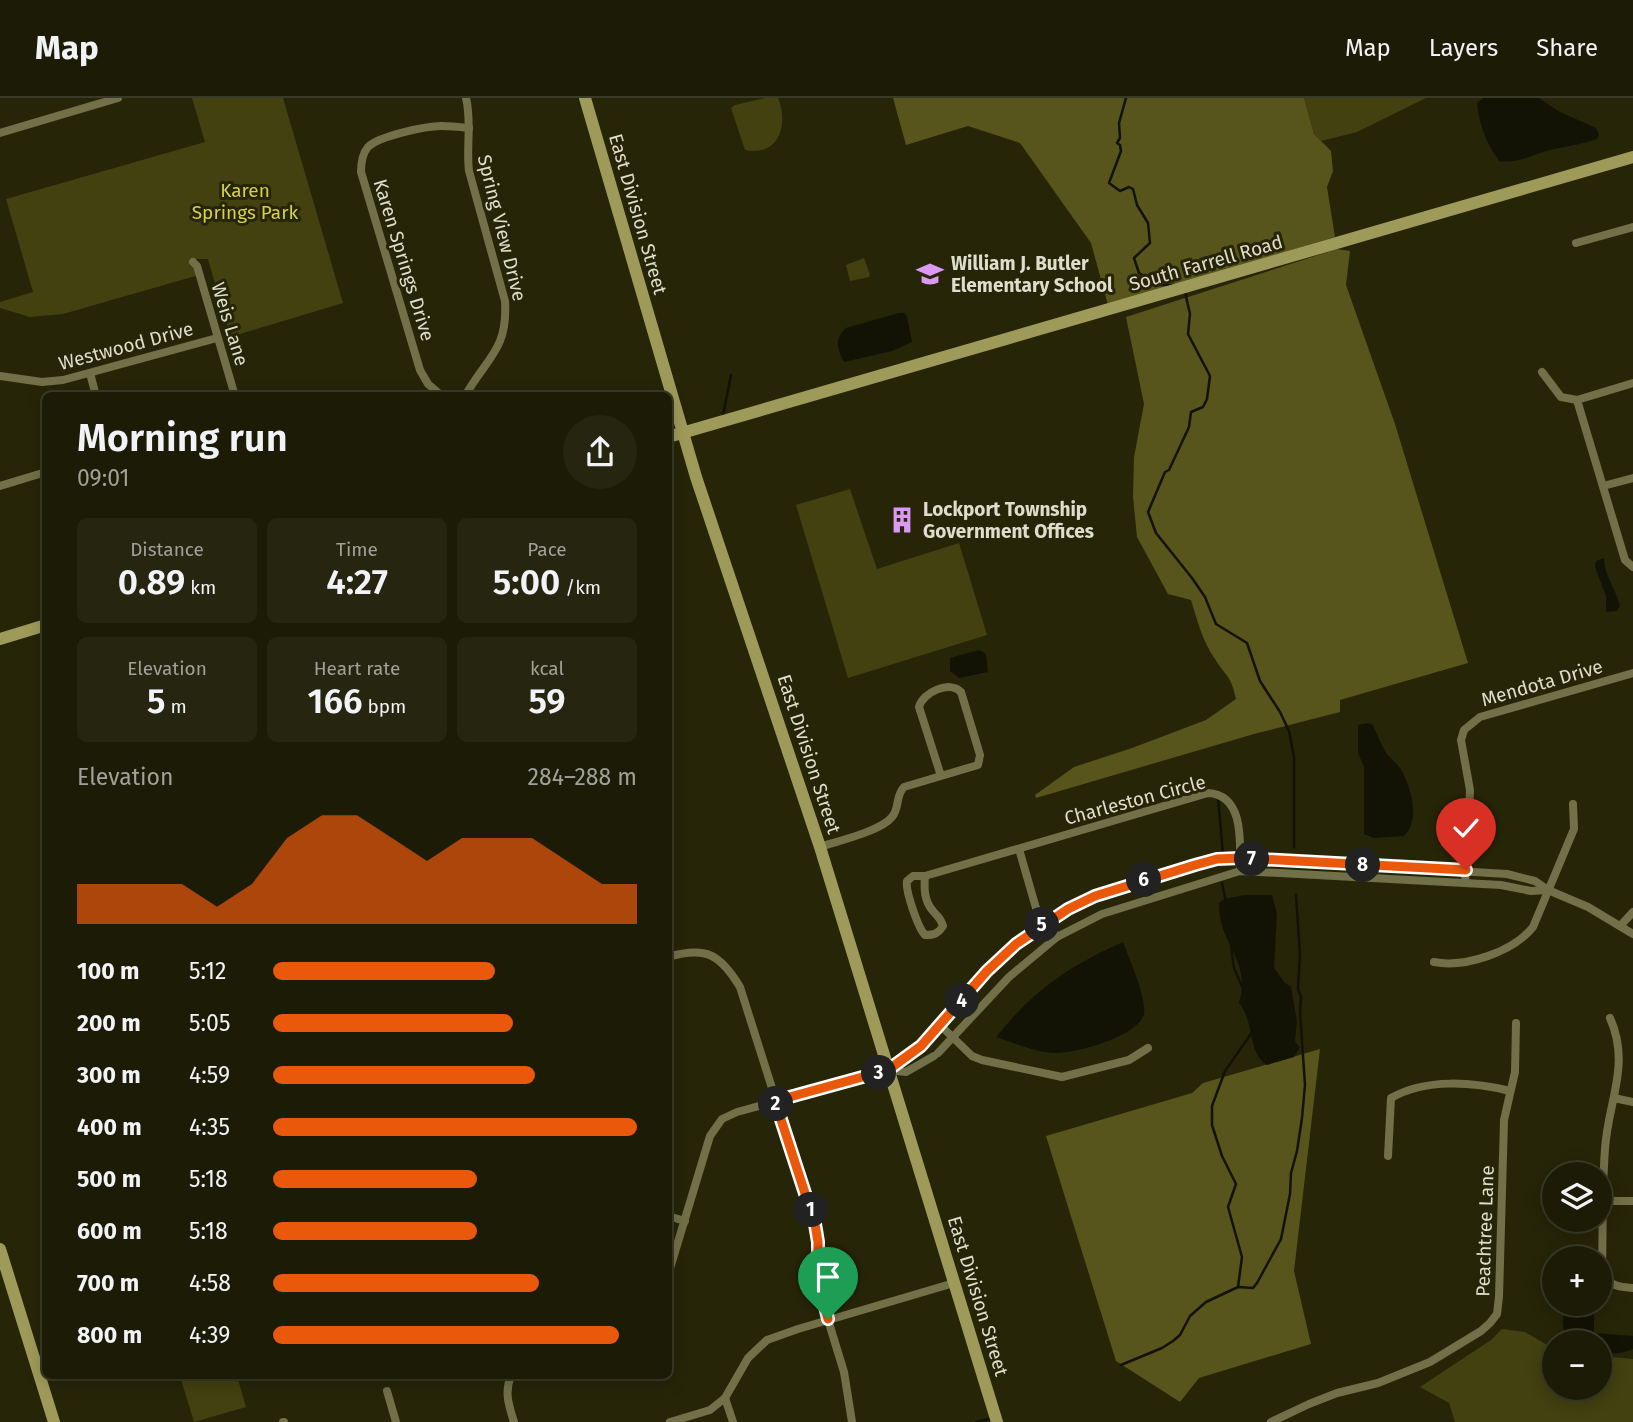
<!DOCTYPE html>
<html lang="en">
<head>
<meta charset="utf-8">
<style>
  :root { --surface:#1c1c06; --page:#252510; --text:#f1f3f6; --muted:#a0a19b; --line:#3a3a28; --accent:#ea580c }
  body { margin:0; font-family:"Fira Sans",sans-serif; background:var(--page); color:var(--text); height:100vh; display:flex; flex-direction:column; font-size:26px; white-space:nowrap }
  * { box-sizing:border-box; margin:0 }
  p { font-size:23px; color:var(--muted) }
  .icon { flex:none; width:38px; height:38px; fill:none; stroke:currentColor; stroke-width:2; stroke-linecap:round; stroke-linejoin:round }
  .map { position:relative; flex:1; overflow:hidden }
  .panel { position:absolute; left:42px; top:294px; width:630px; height:987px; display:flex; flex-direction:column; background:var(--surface); border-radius:10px; box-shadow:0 4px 18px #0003,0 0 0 2px var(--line) }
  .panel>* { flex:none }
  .buttons { position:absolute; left:1542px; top:1064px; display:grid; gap:14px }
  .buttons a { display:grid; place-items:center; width:70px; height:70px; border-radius:50%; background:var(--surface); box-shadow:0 4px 18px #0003,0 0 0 2px var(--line); font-size:35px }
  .pin { position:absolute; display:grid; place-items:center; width:60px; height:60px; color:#fff; margin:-72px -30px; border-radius:50% 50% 50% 0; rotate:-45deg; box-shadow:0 0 7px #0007 }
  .pin .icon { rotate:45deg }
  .km { position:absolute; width:35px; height:35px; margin:-18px; border-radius:50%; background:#222; color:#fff; font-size:19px; line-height:35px; text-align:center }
  .round { display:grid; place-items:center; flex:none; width:74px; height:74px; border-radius:37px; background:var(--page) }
  .summary { display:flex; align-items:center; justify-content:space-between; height:119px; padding:0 35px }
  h1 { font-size:38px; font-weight:600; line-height:52px }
  .figures { display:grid; grid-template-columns:repeat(3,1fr); gap:10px; height:119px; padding:7px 35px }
  .figures div { display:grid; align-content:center; border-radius:10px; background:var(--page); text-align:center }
  .figures b { font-size:35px; font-weight:600 }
  .figures small { font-size:19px; font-weight:400 }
  .figures p { font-size:19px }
  .chart { height:196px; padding:14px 35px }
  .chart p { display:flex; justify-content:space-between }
  .chart svg { width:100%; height:126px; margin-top:7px; fill:var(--accent); opacity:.7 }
  ul { padding:0 35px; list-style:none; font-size:23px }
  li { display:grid; grid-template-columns:112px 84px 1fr; align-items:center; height:52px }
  li i { height:18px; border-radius:9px; background:var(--accent) }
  header { display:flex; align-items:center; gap:42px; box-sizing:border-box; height:98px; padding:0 35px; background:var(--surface); border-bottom:2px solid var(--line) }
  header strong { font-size:33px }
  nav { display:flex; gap:38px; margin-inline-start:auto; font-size:24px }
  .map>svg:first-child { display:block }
</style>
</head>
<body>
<header>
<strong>Map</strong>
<nav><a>Map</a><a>Layers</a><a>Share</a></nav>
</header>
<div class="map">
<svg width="1633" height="1324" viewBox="0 0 1633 1324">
  <rect width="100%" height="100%" fill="#262508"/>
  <g fill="#434110">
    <path d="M192 0H283L343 205 230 239 208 161H195L199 177 63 216 30 219 0 210V204L33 194 6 101 205 44Z"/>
    <path d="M765 0H778C789 26 779 59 745 52L731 10 735 7Z"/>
    <path d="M1304 0H1426L1357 34 1321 43 1314 36Z"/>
    <path d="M864 160 870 177 869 179 850 183 846 167Z"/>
    <path d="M850 391 877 471 959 445 987 537 848 580 796 407Z"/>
    <path d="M1502 1231 1525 1234 1554 1251V1290H1600V1258L1633 1261V1324H1455L1449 1305 1420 1289 1491 1242Z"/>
    <path d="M180 1278H237L246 1309 194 1324Z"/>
  </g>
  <g fill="#57541c">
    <path d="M893 0H1304L1314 36 1331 53 1333 73 1327 89 1335 139 1108 207 1091 145 1020 45 968 28 906 47Z"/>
    <path d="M1337 151 1350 153 1346 187 1395 326 1468 565 1340 602V614L1254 636 1036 700 1035 697 1074 669 1132 650 1206 622 1236 601C1231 577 1226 579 1215 561 1203 544 1197 522 1191 502L1168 496 1137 439 1133 399 1134 359 1144 306 1126 219Z"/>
    <path d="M1320 951 1294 1173 1311 1246 1199 1280 1180 1304 1116 1263 1046 1038 1192 995 1203 985Z"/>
  </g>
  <g fill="#131305">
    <path d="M1483 0H1539L1560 14 1596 30 1599 36 1597 41C1583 46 1569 48 1554 51 1535 55 1519 66 1499 63 1487 47 1479 26 1477 5Z"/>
    <path d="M899 215H904L907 218 912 244 892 253 844 264C837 251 834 240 846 230Z"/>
    <path d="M1604 460C1604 477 1616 491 1620 508L1617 513 1606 514V498L1595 469 1596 463Z"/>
    <path d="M979 552 986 556 988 574 959 580 950 573V560Z"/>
    <path d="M1368 625 1373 627C1377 636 1380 645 1385 653 1389 660 1396 664 1400 670 1411 687 1421 722 1404 738L1374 740 1364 736V669L1358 655V627Z"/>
    <path d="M1244 797H1272L1277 816 1274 870 1285 885 1291 889 1297 923 1295 944 1300 949 1294 959 1267 967C1247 955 1255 923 1239 905 1252 861 1218 847 1219 805L1224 801Z"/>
    <path d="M1123 844C1129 860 1147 901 1144 916 1138 939 1074 956 1053 955 1034 954 1014 945 996 939 1032 894 1070 867 1123 844Z"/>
    <path d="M1565 1206H1591L1594 1209V1235L1633 1238V1251C1620 1256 1613 1257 1600 1253V1244H1570C1560 1231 1563 1221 1565 1206Z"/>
  </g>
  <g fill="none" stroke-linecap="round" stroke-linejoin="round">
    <g stroke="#131305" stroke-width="2.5">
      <path d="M1126 0 1119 25 1120 40 1117 45 1120 47 1121 53 1109 85 1120 93 1129 89 1133 91 1137 107 1148 125 1150 145 1134 160 1139 175 1161 187H1177"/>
      <path d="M1185 194 1190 216 1188 236 1210 278 1207 301 1203 309 1191 314 1189 329 1169 372 1165 374 1148 414 1156 435 1192 480 1205 499 1216 526 1247 545 1260 583 1280 614 1289 633 1294 659V749"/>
      <path d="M723 317 731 277"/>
      <path d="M1218 699 1223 757"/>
      <path d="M1222 785 1226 804"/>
      <path d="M1231 849 1234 870 1244 893"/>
      <path d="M1238 1189 1242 1159 1228 1109 1236 1086 1222 1058 1212 1027V1008L1225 973 1253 933"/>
      <path d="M1121 1267 1162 1250 1173 1243 1180 1237 1190 1218 1206 1204 1238 1189 1253 1190 1257 1185 1281 1141 1290 1096 1291 1075 1297 1053 1302 1020 1305 987 1300 914 1301 899 1298 891 1300 856 1296 797"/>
      <path d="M976 1324 989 1321"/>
    </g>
    <g stroke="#717048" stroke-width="8">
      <path d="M0 35 118 0"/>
      <path d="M1576 145 1633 129"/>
      <path d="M193 164 197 168 235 298"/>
      <path d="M1542 274 1561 299 1577 302 1633 285"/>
      <path d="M90 275 96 298"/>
      <path d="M0 278 42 284 63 282 217 240"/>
      <path d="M442 298 428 286 420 272 361 74C361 65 362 56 368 49 379 38 426 28 441 28 450 28 460 29 469 30"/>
      <path d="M465 298C487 259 508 252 505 203L469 73C466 49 472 24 466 0"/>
      <path d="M1577 302 1625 462 1633 469"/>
      <path d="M0 388 46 374"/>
      <path d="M1603 388 1633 380"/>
      <path d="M820 749C838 743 881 733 892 719 900 710 895 698 904 689L978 667 980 657 961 594C950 582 923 594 919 609L941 678"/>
      <path d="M1019 751 1036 810 1057 839"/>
      <path d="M925 778C924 790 924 803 933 813 938 819 941 820 943 828 938 836 934 837 925 837 918 830 905 792 907 783L913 778H925L1208 695C1245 697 1240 746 1240 773"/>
      <path d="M1465 785 1470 692 1461 642 1464 632 1480 619 1633 575"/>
      <path d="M1621 827 1633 814"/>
      <path d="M668 859C706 848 720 856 740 889L815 1126 818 1144V1180L821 1199 844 1274 852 1324"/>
      <path d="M1434 864C1465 870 1513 854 1533 829L1574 731 1573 706"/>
      <path d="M1610 920C1631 967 1608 1003 1605 1051 1602 1090 1603 1130 1602 1170 1607 1187 1616 1189 1633 1190"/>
      <path d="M941 928 972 958 982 962 1062 979 1129 962 1148 950"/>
      <path d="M938 955 1009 879 1057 839 1102 816 1240 773 1501 787 1531 793 1548 792"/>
      <path d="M889 972C899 963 912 956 922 946 946 925 964 897 986 874 1032 824 1088 799 1151 780 1181 771 1209 762 1240 760L1507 776 1535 783 1548 792 1588 809 1633 836"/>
      <path d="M1614 1000 1633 1004"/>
      <path d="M1388 1058 1391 1000C1426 980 1473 984 1510 993"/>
      <path d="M1604 1103H1633"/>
      <path d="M668 1118 685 1123"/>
      <path d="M668 1177 710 1038 722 1021 737 1014 889 972 906 974 934 958"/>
      <path d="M511 1278C504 1294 509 1308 514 1324"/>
      <path d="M387 1293 396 1324"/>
      <path d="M725 1300 733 1324"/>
      <path d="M283 1324H284"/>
      <path d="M670 1324 710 1312 725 1300 748 1260 767 1242 798 1231 954 1185"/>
      <path d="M1271 1324 1309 1306 1337 1295 1378 1285 1430 1264 1481 1233 1490 1225 1497 1216 1499 1199 1504 1022 1515 974 1516 925"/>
    </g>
    <g stroke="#9e9b5a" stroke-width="12">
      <path d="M585 0 696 379 820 749 997 1324"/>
      <path d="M668 339 1633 59"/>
      <path d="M0 541 46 527"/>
      <path d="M0 1151 54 1324"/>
    </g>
  </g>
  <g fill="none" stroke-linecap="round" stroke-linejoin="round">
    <g stroke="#fff" stroke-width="14">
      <path id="route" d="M828 1221 818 1180V1144L815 1126 775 1003 888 972 921 948 987 873 1016 846 1068 811 1095 798 1195 767 1217 761 1240 760 1466 772"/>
    </g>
    <use href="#route" stroke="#ea580c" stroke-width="9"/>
  </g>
  <defs>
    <g id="school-bare" transform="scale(2.1)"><path d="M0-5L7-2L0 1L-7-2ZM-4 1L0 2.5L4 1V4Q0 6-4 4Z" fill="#dc99f4" stroke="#262508" stroke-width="2.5" paint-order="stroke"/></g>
    <g id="building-bare" transform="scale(2.1)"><path d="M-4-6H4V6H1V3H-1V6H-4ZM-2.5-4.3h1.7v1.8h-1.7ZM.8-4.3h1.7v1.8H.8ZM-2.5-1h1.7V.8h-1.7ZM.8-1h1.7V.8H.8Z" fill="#dc99f4" stroke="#262508" stroke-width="2.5" paint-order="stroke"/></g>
  </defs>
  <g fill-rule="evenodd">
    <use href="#school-bare" x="930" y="176"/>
    <use href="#building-bare" x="902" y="422"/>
  </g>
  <g text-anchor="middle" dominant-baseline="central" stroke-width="6" stroke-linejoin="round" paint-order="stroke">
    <g font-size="19" fill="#d8d142" stroke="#262508">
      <text x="245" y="92">Karen<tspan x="245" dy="22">Springs Park</tspan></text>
    </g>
    <g font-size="19" fill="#dedecd" stroke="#262508">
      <text transform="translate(638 116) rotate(74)">East Division Street</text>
      <text transform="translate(502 130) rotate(76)">Spring View Drive</text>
      <text transform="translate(404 162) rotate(73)">Karen Springs Drive</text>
      <text transform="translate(1206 165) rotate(-16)">South Farrell Road</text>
      <text transform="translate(230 226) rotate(73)">Weis Lane</text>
      <text transform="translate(126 248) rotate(-15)">Westwood Drive</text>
      <text transform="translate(1542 585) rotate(-16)">Mendota Drive</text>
      <text transform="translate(809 656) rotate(72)">East Division Street</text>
      <text transform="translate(1135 702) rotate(-15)">Charleston Circle</text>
      <text transform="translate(1485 1133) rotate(-88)">Peachtree Lane</text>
      <text transform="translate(978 1198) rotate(73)">East Division Street</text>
    </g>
    <g font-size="19" font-weight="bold" fill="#dedecd" stroke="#262508" text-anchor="start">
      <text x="951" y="165">William J. Butler<tspan x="951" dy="22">Elementary School</tspan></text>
      <text x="923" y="411">Lockport Township<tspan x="923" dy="22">Government Offices</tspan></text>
    </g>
  </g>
</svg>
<div class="buttons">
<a><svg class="icon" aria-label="layers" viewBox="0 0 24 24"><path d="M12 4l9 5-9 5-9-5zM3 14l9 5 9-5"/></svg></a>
<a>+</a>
<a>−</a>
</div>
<div class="pin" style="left:828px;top:1221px;background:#1e9e55"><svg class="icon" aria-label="arrive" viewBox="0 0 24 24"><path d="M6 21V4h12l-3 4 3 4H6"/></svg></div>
<div class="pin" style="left:1466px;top:772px;background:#d93025"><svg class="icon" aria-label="check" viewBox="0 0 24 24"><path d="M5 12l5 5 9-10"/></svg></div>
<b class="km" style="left:811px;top:1112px">1</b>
<b class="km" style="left:776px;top:1006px">2</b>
<b class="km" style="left:879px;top:975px">3</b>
<b class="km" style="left:962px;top:903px">4</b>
<b class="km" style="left:1042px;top:827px">5</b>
<b class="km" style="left:1144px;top:782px">6</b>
<b class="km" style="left:1252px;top:761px">7</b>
<b class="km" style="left:1363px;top:767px">8</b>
<section class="panel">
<div class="summary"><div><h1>Morning run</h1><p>09:01</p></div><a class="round"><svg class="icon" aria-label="share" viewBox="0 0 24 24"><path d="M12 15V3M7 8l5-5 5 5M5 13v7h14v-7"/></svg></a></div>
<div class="figures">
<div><p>Distance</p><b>0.89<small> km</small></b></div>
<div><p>Time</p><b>4:27</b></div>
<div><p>Pace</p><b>5:00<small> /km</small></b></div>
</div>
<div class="figures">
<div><p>Elevation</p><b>5<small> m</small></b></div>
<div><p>Heart rate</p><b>166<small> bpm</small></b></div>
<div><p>kcal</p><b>59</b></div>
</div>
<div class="chart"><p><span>Elevation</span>284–288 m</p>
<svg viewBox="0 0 160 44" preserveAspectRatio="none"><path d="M0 44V30L10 30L20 30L30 30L40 38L50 30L60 14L70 6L80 6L90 14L100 22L110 14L120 14L130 14L140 22L150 30L160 30V44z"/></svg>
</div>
<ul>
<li><b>100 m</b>5:12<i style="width:61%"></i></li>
<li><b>200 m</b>5:05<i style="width:66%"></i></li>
<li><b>300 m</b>4:59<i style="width:72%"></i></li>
<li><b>400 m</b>4:35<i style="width:100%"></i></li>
<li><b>500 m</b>5:18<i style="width:56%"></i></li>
<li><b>600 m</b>5:18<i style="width:56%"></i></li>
<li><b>700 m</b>4:58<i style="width:73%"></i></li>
<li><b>800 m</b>4:39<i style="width:95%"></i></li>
</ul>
</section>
</div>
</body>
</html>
